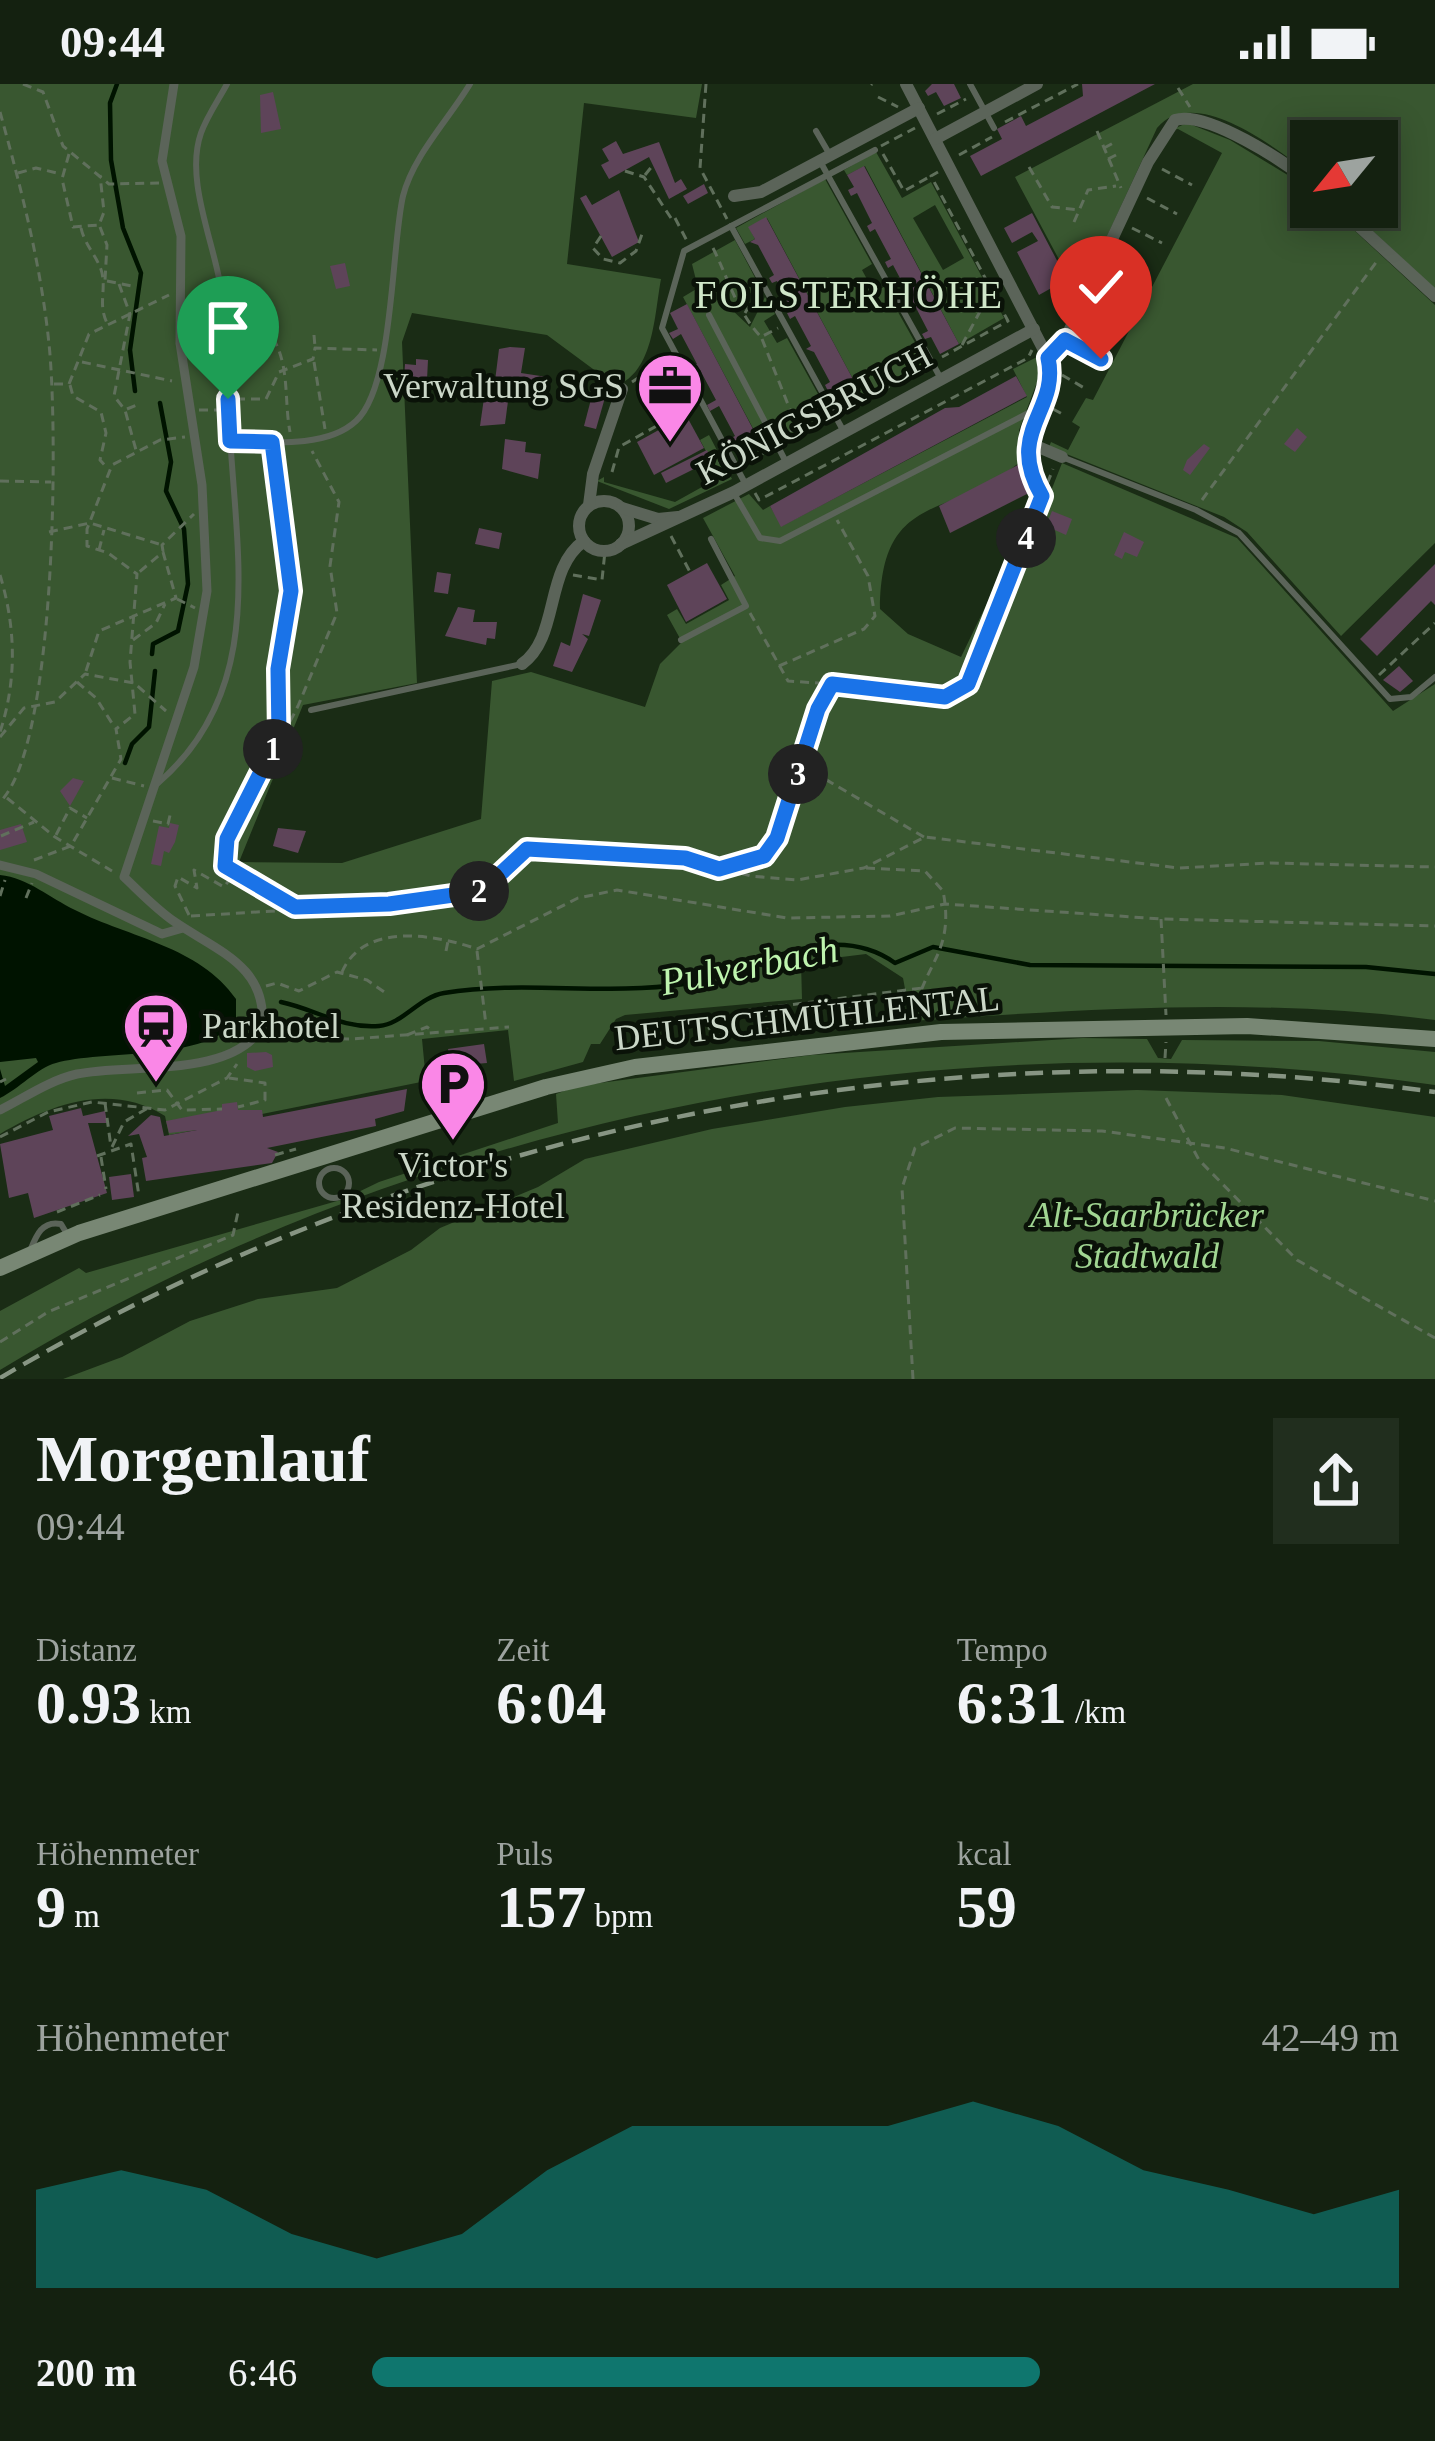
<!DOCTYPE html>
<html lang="de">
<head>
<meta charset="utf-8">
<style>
  :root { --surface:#142110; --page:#212e1e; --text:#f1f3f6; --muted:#9da39f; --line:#333e30; --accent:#0f766e }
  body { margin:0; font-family:Georgia,serif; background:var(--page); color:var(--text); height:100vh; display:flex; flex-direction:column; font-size:45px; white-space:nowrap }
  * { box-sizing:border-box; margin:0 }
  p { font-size:39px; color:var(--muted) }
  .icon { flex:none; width:66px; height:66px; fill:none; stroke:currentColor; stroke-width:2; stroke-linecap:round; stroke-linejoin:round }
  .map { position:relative; height:1295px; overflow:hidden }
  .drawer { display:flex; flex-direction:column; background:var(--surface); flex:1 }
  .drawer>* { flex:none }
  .needle { width:78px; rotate:240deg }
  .fabs { position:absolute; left:1290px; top:36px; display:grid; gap:24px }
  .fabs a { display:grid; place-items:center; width:108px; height:108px; border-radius:0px; background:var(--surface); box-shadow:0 6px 30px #0003,0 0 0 3px var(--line); font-size:60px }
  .pin { position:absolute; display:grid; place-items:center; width:102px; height:102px; color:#fff; margin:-123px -51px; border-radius:50% 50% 50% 0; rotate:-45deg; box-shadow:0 0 12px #0007 }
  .pin .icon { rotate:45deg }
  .km { position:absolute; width:60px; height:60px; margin:-30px; border-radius:50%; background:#222; color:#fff; font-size:33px; line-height:60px; text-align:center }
  .round { display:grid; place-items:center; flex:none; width:126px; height:126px; border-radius:0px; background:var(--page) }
  .overview { display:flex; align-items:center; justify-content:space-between; height:204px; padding:0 36px }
  h1 { font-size:66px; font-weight:700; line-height:90px }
  .figures { display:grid; grid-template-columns:repeat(3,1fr); gap:18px; height:204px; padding:12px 36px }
  .figures div { display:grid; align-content:center }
  .figures b { font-size:60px; font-weight:700 }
  .figures small { font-size:33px; font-weight:400 }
  .figures p { font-size:33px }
  .chart { height:336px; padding:24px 36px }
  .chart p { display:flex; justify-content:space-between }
  .chart svg { width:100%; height:216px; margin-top:12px; fill:var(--accent); opacity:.7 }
  ul { padding:0 36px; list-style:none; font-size:39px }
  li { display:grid; grid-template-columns:192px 144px 1fr; align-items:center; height:90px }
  li i { height:30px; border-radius:15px; background:var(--accent) }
  .status { display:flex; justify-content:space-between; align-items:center; height:84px; padding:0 60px; background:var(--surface); direction:ltr }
  .status svg { height:33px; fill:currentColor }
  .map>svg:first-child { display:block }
</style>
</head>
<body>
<div class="status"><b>09:44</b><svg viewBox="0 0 49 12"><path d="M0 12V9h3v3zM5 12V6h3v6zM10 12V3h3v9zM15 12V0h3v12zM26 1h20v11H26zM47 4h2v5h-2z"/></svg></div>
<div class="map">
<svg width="1435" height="1295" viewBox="0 0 1435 1295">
  <rect width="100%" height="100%" fill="#1a2c15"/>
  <g fill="#395730" fill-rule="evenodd">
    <path d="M0 0H702L696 34 584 19 567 180 661 195C654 233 654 287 616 302L547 251 412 229 402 258 417 599 303 621 239 778 342 779 481 735 492 597 531 588 645 623 660 580 682 558 667 531 677 525 686 540 729 516 721 501 735 492 703 434 749 410 763 426 770 422 782 442 1027 313 1013 285 1037 273 1039 293 1019 346 1022 376C952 438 881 403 880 525L908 550 961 573 1036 418 966 596 975 601 1062 379 1237 454 1393 627 1435 600V936C1261 913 1086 925 911 937L903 894 866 870 801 878 802 915 625 931 616 935 600 960H591L583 978 514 997 508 946 422 955 426 997 262 1030V1026H240L223 1041 169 1051 165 1032C111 998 51 1020 0 1050Z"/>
    <path d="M1193 0H1435V205L1347 123H1377V57H1311V91C1275 63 1194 0 1157 44L1079 213 1015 93Z"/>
    <path d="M1187 39 1230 56 1304 101 1311 107V123H1329L1435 221V459L1341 552 1247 448 1224 433 1049 363 1051 358 1068 366 1080 343 1072 338 1086 314 1093 316 1222 69 1178 45 1171 46Z"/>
    <path d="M876 68 902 114 931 98 1004 234 959 260 865 82 847 91 844 86ZM935 121 964 174 943 186 913 134Z"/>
    <path d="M825 95 872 180 862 186 874 208 884 203 926 278 862 312 767 134 749 143 755 155 745 160 736 144Z"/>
    <path d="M735 156 760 203 729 223 750 243 765 213 775 230 764 237 777 259 787 254 823 319 798 330 803 337 825 322 829 330 747 375 763 363 683 213 698 204 692 180Z"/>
    <path d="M709 351 732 395 669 425 597 397 604 393V398L675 418 720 393 700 356Z"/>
    <path d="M1083 954 1147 955 1158 974 1171 975 1182 956 1319 957 1435 968V1001C944 930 425 1028 0 1286V1227L79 1184 86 1189 344 1115 379 1098 558 1039 556 1010 577 1002 812 971Z"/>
    <path d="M1137 1006 1282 1011 1435 1033V1295H63L122 1273 190 1237 258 1215 337 1204 411 1166 440 1144 538 1103 585 1075 712 1045 845 1023 938 1013Z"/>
  </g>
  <path fill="#001300" d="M0 791C28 794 50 814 75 826 130 854 199 862 236 915V936C210 977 100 966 56 979 37 984 19 1005 0 1014V985L5 1002 38 978 36 974 0 978Z"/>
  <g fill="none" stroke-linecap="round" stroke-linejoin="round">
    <g stroke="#001300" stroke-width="4.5">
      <path d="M117 0 110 19 111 76 123 144 141 189 130 266 135 307"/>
      <path d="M152 570 153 560 178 547 188 500 184 445 166 407 171 378 160 319"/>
      <path d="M125 679 132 660 149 643 155 587"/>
      <path d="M281 918C315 925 342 945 379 942 403 940 419 913 444 909 523 896 605 912 684 900 752 889 830 832 895 879L933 863 1030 881 1366 883 1435 890"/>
    </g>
  </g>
  <g fill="#5e4459">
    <path d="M932 0H954L961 14 944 22 936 8 928 12 925 7Z"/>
    <path d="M1155 0 981 92 970 72 1002 55 997 45 1021 32 1026 42 1083 12 1082 0Z"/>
    <path d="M273 8 281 45 261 49 260 11Z"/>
    <path d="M616 57 623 70 659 58 675 99 681 95 687 105 669 115 649 73 609 95 601 81 609 77 602 65Z"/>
    <path d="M864 82 959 260 940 270 931 253 925 255 922 250 928 247 912 216 907 219 904 213 909 211 893 181 888 184 885 178 891 175 875 145 870 148 867 142 872 139 857 109 851 112 848 106 854 103 847 91Z"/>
    <path d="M704 100 708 109 688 120 683 112Z"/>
    <path d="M619 106 639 158 612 173 580 114 586 111 592 121Z"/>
    <path d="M1032 129 1073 207 1061 213 1055 202 1039 211 1017 168 1038 157 1032 148 1012 159 1004 144Z"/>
    <path d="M766 133 862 312 843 322 833 304 828 307 825 301 830 298 814 268 806 265 811 262 795 232 790 235 787 229 792 227 777 197 772 199 769 194 774 191 758 161 750 158 755 155 748 143Z"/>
    <path d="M345 179 350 202 336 205 330 182Z"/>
    <path d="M687 220 763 364 745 373 737 358 729 363 725 357 735 352 719 322 710 327 707 321 716 316 700 286 691 291 688 285 697 280 681 250 673 255 669 249 678 245 670 229Z"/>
    <path d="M510 263 525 264 521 289 547 293 544 320 506 315 507 307 494 305 499 265Z"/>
    <path d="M416 275 428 276 427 296 404 295 405 280 416 281Z"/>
    <path d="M1016 292 1027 312 781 443 770 422 945 324 959 323Z"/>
    <path d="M595 300 608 303 596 345 584 342Z"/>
    <path d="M484 314 508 317 505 340 480 342Z"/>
    <path d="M686 331 704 364 654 391 637 358Z"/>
    <path d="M1297 344 1307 353 1295 368 1284 360Z"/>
    <path d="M505 355 526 358 525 368 541 370 538 395 502 385Z"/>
    <path d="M1204 360 1210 364 1190 391 1183 386 1187 376Z"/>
    <path d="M707 366 712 376 666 399 661 389Z"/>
    <path d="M1018 381 1031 408 950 449 939 422Z"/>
    <path d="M1052 427 1072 435 1066 451 1046 442Z"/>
    <path d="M479 444 502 449 499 465 475 460Z"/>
    <path d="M1124 448 1144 458 1137 473 1125 468 1122 475 1114 471Z"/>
    <path d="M707 479 727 515 686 538 667 501Z"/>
    <path d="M1435 480V521L1431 517 1377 572 1360 555Z"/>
    <path d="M437 488 451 490 448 510 434 508Z"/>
    <path d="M583 510 601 516 589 552 582 550 588 555 572 588 553 582 561 558 570 562Z"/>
    <path d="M458 523 475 526 473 538H497L495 555 487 554 486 561 445 552Z"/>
    <path d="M1399 582 1413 597 1400 608 1383 596Z"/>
    <path d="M73 694 84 697 70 722 60 707Z"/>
    <path d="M170 739 179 741 175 758 169 769 164 767 161 782 151 780 159 742 169 744Z"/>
    <path d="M21 740 27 758 0 766V746Z"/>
    <path d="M278 744 306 747 298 769 273 762Z"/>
    <path d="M484 960 487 979 451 982 448 965Z"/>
    <path d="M266 968 272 971 273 983 255 987 247 983V969Z"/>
    <path d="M407 1005 404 1027 375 1035 376 1042 267 1064 278 1068 272 1079 146 1097 142 1074 147 1073 139 1050 128 1052 151 1031 160 1033 164 1052 197 1046 169 1049 166 1037 222 1026V1020L237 1018 238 1026H262L263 1033Z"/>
    <path d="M81 1024 83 1032 105 1027 107 1039H88L107 1109 34 1134 28 1109 9 1114 0 1060 53 1046 49 1032Z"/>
    <path d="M131 1090 134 1113 112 1116 109 1093Z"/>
  </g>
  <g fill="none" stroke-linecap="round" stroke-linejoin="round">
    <g stroke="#60705c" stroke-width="3" stroke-dasharray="9 6" stroke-linecap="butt">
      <path d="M23 0 43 8 63 62 109 100 159 99"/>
      <path d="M706 0 700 84 727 135"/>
      <path d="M871 1 872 0"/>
      <path d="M1178 4 1190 23"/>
      <path d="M878 13 898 23"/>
      <path d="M0 28C21 104 41 181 49 260 58 344 57 662 0 718"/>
      <path d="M937 30 966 15"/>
      <path d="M1005 38 1078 0"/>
      <path d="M1097 47 1121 104"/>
      <path d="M881 62 915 44"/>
      <path d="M1104 64 1117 57"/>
      <path d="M69 70 62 95 73 143 99 141 104 128 100 91"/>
      <path d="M883 70 904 107 931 92"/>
      <path d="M959 71 992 53"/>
      <path d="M1108 75 1118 70"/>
      <path d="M1029 83 1052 123 1080 126"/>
      <path d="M1162 85 1192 101"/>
      <path d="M625 87 644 93 671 134"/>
      <path d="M938 88 931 92 1008 237 942 273"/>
      <path d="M18 89 36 84 61 90"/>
      <path d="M645 91 653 81"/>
      <path d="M1147 114 1177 130"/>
      <path d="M675 134 687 157"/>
      <path d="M1074 138 1088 106 1116 102"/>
      <path d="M100 143 107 161 105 196"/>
      <path d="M81 144C85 162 98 173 102 189 106 208 98 220 107 239"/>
      <path d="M1132 144 1162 159"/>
      <path d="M601 152 593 164 603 175 620 179 636 167 642 150"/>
      <path d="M713 164C729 196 736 226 761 253L778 244"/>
      <path d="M1118 174 1146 189"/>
      <path d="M107 197 132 202"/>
      <path d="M119 200 130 230 114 312 125 326 136 366"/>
      <path d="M1105 203 1132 216"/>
      <path d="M745 229 758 207"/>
      <path d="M1091 233 1117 245"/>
      <path d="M314 251 315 263"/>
      <path d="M273 254C290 283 284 317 290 348"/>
      <path d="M762 255 793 333 790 354"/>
      <path d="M962 261 991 207"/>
      <path d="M1077 262 1101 275"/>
      <path d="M82 278 172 297"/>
      <path d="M314 278 325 345"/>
      <path d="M902 278 918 270"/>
      <path d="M1062 291 1086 305"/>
      <path d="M632 298 669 274"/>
      <path d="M54 300H69L89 250 169 211"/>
      <path d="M70 301 73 312 101 328 106 349 100 376 108 385"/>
      <path d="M236 315H266L279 288 313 275 315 264 377 266"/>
      <path d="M127 325 139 320"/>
      <path d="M1053 325 1066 332"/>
      <path d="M199 326H219"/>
      <path d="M842 328 923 284"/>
      <path d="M795 333 818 323"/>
      <path d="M789 356 828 335"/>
      <path d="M274 368 291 507 278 585 279 650"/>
      <path d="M1027 371 1042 411"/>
      <path d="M746 378 769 366"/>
      <path d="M706 387 720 379"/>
      <path d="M612 388 619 363 694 321"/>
      <path d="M0 397 51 398"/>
      <path d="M755 409 759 416 1028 274 1032 266"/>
      <path d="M1202 416 1377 177"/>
      <path d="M49 448 90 439 162 461"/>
      <path d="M671 452 690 488"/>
      <path d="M99 466 104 446"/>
      <path d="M163 467 162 461 194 430"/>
      <path d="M0 491C16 544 17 596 0 648"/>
      <path d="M573 491 602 496 605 467"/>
      <path d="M177 515 195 524"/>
      <path d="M750 529 788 597 833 600"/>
      <path d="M133 556 156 539 165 520"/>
      <path d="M779 582 864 545 875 532 868 492 837 436"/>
      <path d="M86 587 99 547 176 514 163 468 138 489"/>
      <path d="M1379 591 1435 539"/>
      <path d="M77 598 96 614 115 644"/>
      <path d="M0 653 24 624 55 618 85 590 134 599 166 627"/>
      <path d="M112 694 144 702"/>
      <path d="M7 714 55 753 112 787"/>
      <path d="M153 737 168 740 171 727"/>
      <path d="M56 751 70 724 87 734"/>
      <path d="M1 752 34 738"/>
      <path d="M924 753 801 681 818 625 833 600 945 613 968 600 1053 385"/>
      <path d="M34 776 71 762 121 675 116 645 135 630 130 578 137 490 108 469 87 462V445L112 381 160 356 185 353"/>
      <path d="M866 784 925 787 943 807C956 872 919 882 914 938"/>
      <path d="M721 785C784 771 782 739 800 684"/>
      <path d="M0 812 5 796"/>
      <path d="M26 814 32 799"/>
      <path d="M294 822 225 782V763L298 622 337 529 330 482 339 418 312 367"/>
      <path d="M189 831 175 802 178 793 197 804 194 786 224 803 230 795 226 783"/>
      <path d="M191 832 389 820 482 807 527 765 685 774 751 792 797 796 864 784 925 753 1179 784 1270 779 1435 783"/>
      <path d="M1161 835 1166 931"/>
      <path d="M446 867 448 857"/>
      <path d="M477 867 486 941"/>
      <path d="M342 888C364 837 437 851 477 865L578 814 617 806 787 834 890 832 945 820 1161 835 1435 842"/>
      <path d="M266 902 277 899 299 907 337 888 367 896 387 910"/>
      <path d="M708 945 741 927 922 904"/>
      <path d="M407 951 427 943 435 949"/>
      <path d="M265 954 352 955 509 943"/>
      <path d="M1165 974 1166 958"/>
      <path d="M229 994 265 999V1016L238 1023"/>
      <path d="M0 998 6 995"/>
      <path d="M137 1009 167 1006 182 1026 222 1025"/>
      <path d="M1166 1014 1199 1076 1297 1176 1435 1254"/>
      <path d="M105 1019 111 1063"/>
      <path d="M0 1053 48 1028 92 1018 165 1026 227 994 237 980"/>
      <path d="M112 1063 124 1038 148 1024"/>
      <path d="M275 1071 296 1065"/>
      <path d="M97 1072 131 1060 139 1112"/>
      <path d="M101 1073 106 1105"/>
      <path d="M57 1128 100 1111"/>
      <path d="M0 1258 48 1228 233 1151 238 1128"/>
      <path d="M913 1295 902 1104 915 1064 955 1044 1102 1047 1225 1064 1435 1117"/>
    </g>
    <g stroke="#5b6459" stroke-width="6">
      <path d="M970 0 994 44"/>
      <path d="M816 47 830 71"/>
      <path d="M821 79 940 293"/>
      <path d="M731 142 844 348"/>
      <path d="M709 231 786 378"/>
      <path d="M230 357C267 358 326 365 356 337 394 302 391 164 403 112 413 72 449 35 470 0"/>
      <path d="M1062 373 1196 426 1239 449 1390 615 1411 613 1435 593"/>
      <path d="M746 401 662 244 684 167 875 66"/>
      <path d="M735 411 760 454 780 457 1036 325"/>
      <path d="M681 556 746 522 711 455"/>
      <path d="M311 626 522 580"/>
      <path d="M157 700C261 611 239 486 231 367 227 315 229 262 222 211 216 162 184 97 201 49 207 32 219 15 227 0"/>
      <circle cx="334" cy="1099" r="15"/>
      <path d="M30 1167C36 1152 42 1136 61 1140L67 1150"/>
    </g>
    <g stroke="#5b6459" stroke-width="9">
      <path d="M0 781 36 790 162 850 183 844"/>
      <path d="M0 1026C24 1014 50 996 77 990 128 979 231 995 262 943 268 882 217 867 175 838 157 826 141 809 124 793L194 583 207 507 202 401 180 259 181 152 162 77 174 0"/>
    </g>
    <g stroke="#5b6459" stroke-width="12">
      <path d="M906 0 1048 274V300L1029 352 1036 362 1062 373"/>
      <path d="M935 55 1037 0"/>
      <path d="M734 112 761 108 919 24"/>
      <path d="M1338 123 1435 212"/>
      <path d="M1048 274 1065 256 1148 78 1175 36C1207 26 1285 78 1311 99"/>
      <circle cx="604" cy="442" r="25"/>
      <path d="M589 421 593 390 622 305"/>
      <path d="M622 424 658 435 678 433"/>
      <path d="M621 460 734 408 1034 245"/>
      <path d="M522 580C560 553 544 485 584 457"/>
    </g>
    <path stroke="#788774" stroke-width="16" d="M0 1184 79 1149 546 1003 635 983 941 948 1247 942 1435 955"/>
    <path stroke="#879583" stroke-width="4.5" stroke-dasharray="18 9" stroke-linecap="butt" d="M0 1294C432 1039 938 940 1435 1008"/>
  </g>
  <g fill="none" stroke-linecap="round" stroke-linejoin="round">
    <g stroke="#fff" stroke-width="24">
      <path id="route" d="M228 315 230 357 272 358 291 507 278 585 279 652 227 755 225 782 295 823 389 820 482 807 527 765 685 774 719 785 764 772 777 754 818 625 832 600 945 613 968 600 1042 412C1004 347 1060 327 1048 274L1065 256 1101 275"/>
    </g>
    <use href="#route" stroke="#1a73e8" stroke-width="15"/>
  </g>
  <defs>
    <g id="office-pin" transform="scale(3.45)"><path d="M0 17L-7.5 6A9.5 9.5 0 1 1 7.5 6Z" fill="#fa87e7" stroke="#0a1208"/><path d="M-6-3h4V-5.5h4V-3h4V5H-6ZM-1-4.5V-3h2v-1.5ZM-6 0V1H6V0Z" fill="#111"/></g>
    <g id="station-pin" transform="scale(3.45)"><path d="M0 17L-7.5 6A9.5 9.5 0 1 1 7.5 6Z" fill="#fa87e7" stroke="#0a1208"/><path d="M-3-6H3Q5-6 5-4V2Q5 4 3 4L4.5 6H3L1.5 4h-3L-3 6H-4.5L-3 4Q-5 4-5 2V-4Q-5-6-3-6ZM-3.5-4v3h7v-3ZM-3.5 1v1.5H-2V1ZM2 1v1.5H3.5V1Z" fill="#111"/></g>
    <g id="parking-pin" transform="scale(3.45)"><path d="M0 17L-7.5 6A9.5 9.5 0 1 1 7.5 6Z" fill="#fa87e7" stroke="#0a1208"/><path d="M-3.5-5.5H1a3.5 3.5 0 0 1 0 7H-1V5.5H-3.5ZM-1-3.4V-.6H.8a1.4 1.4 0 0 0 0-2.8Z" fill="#111"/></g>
  </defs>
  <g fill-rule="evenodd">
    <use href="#office-pin" x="670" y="302"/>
    <use href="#station-pin" x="156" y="942"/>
    <use href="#parking-pin" x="453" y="1000"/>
  </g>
  <g text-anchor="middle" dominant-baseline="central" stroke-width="9" stroke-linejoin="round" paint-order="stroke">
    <g font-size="36" fill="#cbd7c8" stroke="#0a1208" text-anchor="end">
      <text x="624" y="302">Verwaltung SGS</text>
      <text x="202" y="942" text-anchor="start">Parkhotel</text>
      <text x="453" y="1081" text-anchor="middle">Victor's<tspan x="453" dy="41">Residenz-Hotel</tspan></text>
    </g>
    <g font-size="36" fill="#cbd7c8" stroke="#0a1208">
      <text transform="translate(814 330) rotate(-28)">KÖNIGSBRUCH</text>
      <text transform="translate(807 934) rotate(-6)">DEUTSCHMÜHLENTAL</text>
    </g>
    <g font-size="36" font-style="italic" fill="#a1d692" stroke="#0a1208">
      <text x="1147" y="1131">Alt-Saarbrücker<tspan x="1147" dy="41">Stadtwald</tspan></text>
    </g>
    <g font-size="39" letter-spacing="3" fill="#d0e7c9" stroke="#0a1208">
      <text x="850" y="210">FOLSTERHÖHE</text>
    </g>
    <g font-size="39" font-style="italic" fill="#bef4ae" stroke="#0a1208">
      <text transform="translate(749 881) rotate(-11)">Pulverbach</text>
    </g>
  </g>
</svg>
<div class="fabs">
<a><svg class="needle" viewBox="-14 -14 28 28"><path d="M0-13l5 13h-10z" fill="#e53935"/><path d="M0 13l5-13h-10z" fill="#9da39f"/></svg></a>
</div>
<div class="pin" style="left:228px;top:315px;background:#1e9e55"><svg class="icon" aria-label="arrive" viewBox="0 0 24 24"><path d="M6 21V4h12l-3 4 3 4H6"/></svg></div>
<div class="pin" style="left:1101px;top:275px;background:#d93025"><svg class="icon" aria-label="check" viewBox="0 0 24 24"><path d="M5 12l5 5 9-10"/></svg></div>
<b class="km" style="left:273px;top:665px">1</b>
<b class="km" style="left:479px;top:807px">2</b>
<b class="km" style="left:798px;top:690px">3</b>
<b class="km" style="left:1026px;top:454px">4</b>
</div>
<section class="drawer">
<div class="overview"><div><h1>Morgenlauf</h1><p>09:44</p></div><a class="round"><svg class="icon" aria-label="share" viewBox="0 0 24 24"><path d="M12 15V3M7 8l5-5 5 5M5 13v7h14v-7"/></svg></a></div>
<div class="figures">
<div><p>Distanz</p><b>0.93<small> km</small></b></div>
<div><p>Zeit</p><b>6:04</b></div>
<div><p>Tempo</p><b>6:31<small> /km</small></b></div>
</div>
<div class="figures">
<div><p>Höhenmeter</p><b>9<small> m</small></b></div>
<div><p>Puls</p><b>157<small> bpm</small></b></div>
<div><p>kcal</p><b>59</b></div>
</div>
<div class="chart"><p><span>Höhenmeter</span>42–49 m</p>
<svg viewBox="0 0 160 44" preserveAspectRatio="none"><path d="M0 44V24L10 20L20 24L30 33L40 38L50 33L60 20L70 11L80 11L90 11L100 11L110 6L120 11L130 20L140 24L150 29L160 24V44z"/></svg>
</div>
<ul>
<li><b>200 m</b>6:46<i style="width:65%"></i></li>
</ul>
</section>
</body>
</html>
